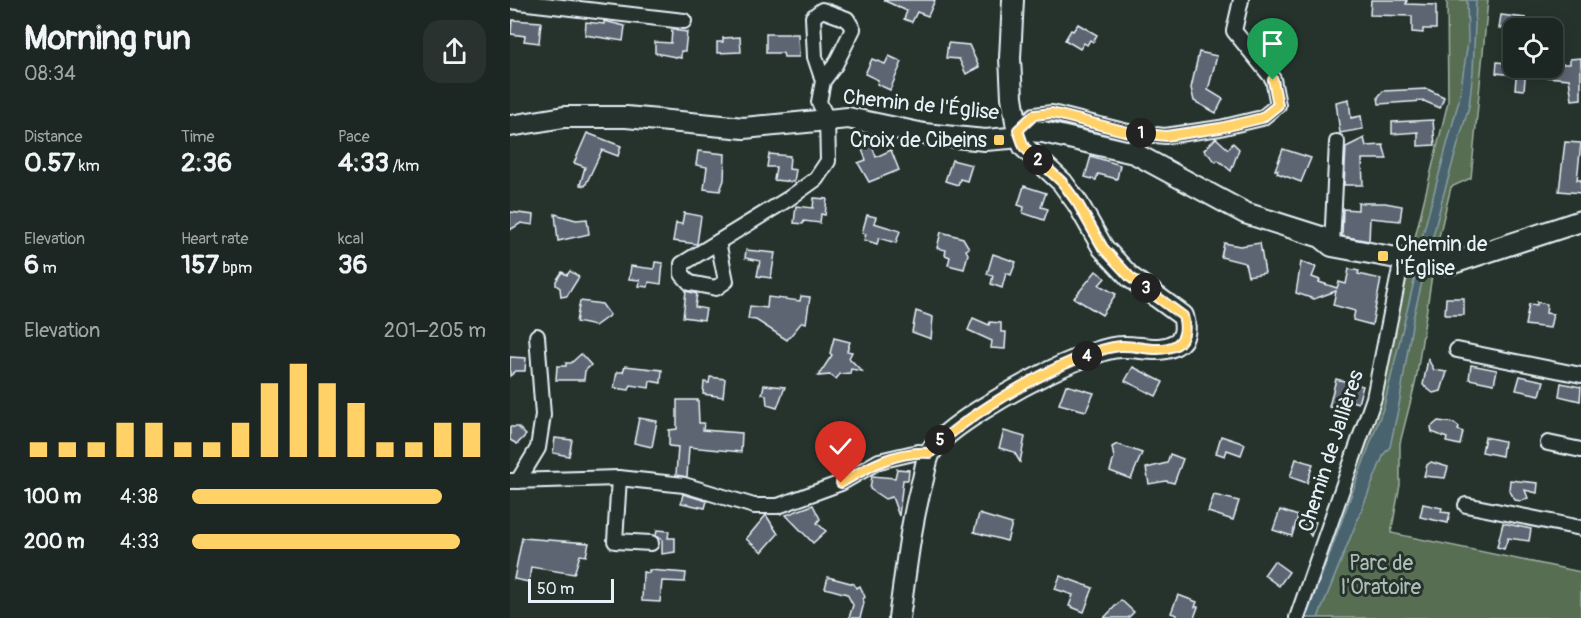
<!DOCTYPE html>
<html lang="en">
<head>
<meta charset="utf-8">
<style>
  :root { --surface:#1c2622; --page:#29322f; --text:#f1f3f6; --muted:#a0a5a5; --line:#3a4340; --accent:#ffd166 }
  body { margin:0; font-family:Pangolin,sans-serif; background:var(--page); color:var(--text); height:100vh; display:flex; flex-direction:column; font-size:22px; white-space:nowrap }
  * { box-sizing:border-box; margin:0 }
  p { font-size:20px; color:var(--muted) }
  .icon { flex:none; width:33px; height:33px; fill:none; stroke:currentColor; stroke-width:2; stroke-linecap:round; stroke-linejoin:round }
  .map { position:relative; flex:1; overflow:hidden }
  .details { display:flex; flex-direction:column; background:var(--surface); width:510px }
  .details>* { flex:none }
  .controls { position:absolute; left:993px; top:18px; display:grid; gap:12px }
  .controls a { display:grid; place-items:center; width:60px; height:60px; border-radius:12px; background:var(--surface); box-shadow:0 3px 15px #0003,0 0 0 2px var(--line); font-size:30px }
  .scale { position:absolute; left:18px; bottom:15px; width:86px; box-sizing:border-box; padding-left:6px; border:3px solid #e8f1f8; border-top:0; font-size:16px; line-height:21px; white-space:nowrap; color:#e8f1f8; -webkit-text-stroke:4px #26332d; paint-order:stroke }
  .pin { position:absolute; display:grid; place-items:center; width:51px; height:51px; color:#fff; margin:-62px -26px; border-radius:50% 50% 50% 0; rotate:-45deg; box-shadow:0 0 6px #0007 }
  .pin .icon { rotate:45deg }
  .km { position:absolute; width:30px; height:30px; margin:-15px; border-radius:50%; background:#222; color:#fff; font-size:16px; line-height:30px; text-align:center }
  .round { display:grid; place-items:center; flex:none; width:63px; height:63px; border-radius:18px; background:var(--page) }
  .headline { display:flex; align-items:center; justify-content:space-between; height:102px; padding:0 24px }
  h1 { font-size:33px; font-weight:700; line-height:45px }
  .figures { display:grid; grid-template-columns:repeat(3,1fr); gap:9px; height:102px; padding:6px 24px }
  .figures div { display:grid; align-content:center }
  .figures b { font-size:26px; font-weight:700 }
  .figures small { font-size:16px; font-weight:400 }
  .figures p { font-size:16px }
  .chart { height:168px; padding:12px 24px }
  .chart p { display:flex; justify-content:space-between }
  .chart svg { width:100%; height:108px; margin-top:6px; stroke:var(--accent); stroke-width:6 }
  ul { padding:0 24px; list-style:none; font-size:20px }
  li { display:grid; grid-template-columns:96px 72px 1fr; align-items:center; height:45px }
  li i { height:15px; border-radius:8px; background:var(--accent) }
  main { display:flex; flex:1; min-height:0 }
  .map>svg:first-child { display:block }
</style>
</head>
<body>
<main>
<section class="details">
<div class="headline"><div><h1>Morning run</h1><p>08:34</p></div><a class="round"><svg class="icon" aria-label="share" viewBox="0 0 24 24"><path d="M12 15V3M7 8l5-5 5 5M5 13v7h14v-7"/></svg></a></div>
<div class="figures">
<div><p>Distance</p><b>0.57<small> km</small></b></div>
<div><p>Time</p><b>2:36</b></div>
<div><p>Pace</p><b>4:33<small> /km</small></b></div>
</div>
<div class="figures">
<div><p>Elevation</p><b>6<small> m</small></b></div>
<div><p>Heart rate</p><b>157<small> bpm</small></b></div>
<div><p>kcal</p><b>36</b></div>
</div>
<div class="chart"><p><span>Elevation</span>201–205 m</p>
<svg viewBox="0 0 160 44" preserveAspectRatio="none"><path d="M5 44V38M15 44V38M25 44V38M35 44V30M45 44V30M55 44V38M65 44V38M75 44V30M85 44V14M95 44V6M105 44V14M115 44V22M125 44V38M135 44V38M145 44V30M155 44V30"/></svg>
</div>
<ul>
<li><b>100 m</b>4:38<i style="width:85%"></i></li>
<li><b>200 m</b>4:33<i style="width:91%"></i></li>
</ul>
</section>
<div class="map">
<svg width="1071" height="618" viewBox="0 0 1071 618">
  <rect width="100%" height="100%" fill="#26332d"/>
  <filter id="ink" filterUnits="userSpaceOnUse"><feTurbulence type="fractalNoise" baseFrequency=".0167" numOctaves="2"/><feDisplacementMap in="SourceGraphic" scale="12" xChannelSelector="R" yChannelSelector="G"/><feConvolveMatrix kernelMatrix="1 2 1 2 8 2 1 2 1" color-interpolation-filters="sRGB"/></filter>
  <g filter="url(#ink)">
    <path fill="#586e52" stroke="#a0b0a5" stroke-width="1.5" d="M937 0H978L961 178 941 187 926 249 906 380 890 443V485L881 533 1071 572V618H793L871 400 901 254 938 102Z"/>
    <path fill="#49646e" stroke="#899ca5" stroke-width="1.5" d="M957 0H966L963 72 959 106 932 200 903 319 889 405 880 447 874 454 808 618H796L874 406 905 277 911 241 949 100 958 42Z"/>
    <g fill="#5d6573" stroke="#e8f1f8" stroke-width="1.5">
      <path d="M373 0H425L418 16 407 12 402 22 394 19 397 11Z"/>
      <path d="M861 0H897L896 4 926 5V29H913V33L902 32V16L860 15Z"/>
      <path d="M991 15 1016 18 1015 28H989Z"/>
      <path d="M2 20 31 22 29 43 14 41 15 36 1 34Z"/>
      <path d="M94 21 115 26 113 41 75 35 76 22 94 24Z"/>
      <path d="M568 24 587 35 583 42 580 40 577 45 574 43 570 49 555 40 561 30 563 31Z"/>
      <path d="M162 30 177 32 175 51H171V58L145 53V42L161 43Z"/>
      <path d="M256 34H288L289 57H274L273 53H256Z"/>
      <path d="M230 37 231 52 207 53V42H213V38Z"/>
      <path d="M438 43 459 45 469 67 456 74 449 59 436 58Z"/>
      <path d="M689 52 707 56 698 90 713 99 706 113 684 101 681 88Z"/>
      <path d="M379 56 392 62 380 90 367 84 368 80 355 74 362 59 375 64Z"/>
      <path d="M1071 58V99L1062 100 1059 79 1036 77 1037 68H1042V64H1060V59Z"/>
      <path d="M987 62 1004 64V75L986 73Z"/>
      <path d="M1007 68H1016L1014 90 1005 89Z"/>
      <path d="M917 89 934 97 930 108 914 101 869 104 868 97 873 91Z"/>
      <path d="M839 99 841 118 851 116 853 129 830 133 826 102Z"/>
      <path d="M923 120 925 145 908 146V132L882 134V122Z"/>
      <path d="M77 133 111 146 108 156 92 150 75 186 70 185 75 167 64 163Z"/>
      <path d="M706 138 718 149 723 143 729 149 721 171 708 160 706 162 694 150Z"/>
      <path d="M854 138 856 146 873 145 877 159H852L853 185H834L836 147Z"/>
      <path d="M1055 142 1071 143 1067 180H1071V193L1049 191Z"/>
      <path d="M361 143 366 157 381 150 389 170 359 182 348 163 356 160 351 147Z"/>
      <path d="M773 149 801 158 791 182 767 173 768 170H765Z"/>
      <path d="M188 151 215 154 214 180 210 191 194 189 197 167 186 165Z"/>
      <path d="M259 154 280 156 279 169 286 170 284 182 264 180 266 167H257Z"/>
      <path d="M581 156 610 165 607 179 588 174 586 180 575 177Z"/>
      <path d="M442 160 462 165 457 181 450 179 448 185 435 181Z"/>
      <path d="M514 186 536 193 531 207 538 209 534 220 513 213 514 207 508 205Z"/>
      <path d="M304 198 317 199 315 215 311 214 310 223 294 221 293 224 284 223 286 206 303 208Z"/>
      <path d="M848 203H875L892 206 890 221 860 218 859 241 832 236 833 209 848 210Z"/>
      <path d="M0 212 24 215 23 225 11 223 0 230Z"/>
      <path d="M174 213 191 216 187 244 163 241 166 223 172 224Z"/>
      <path d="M45 214 66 220 77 219 79 234 48 241Z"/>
      <path d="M357 215 366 217 364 223 390 231 386 243 369 238 367 244 354 240 356 234 352 233Z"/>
      <path d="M431 232 453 238 459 248 456 250 458 254 454 269 438 265 440 257 435 255 436 250 427 248Z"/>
      <path d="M714 243 730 246 750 243 755 273 738 276 735 263 711 257Z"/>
      <path d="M236 250 265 253 261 278 247 276 250 261 235 258Z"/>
      <path d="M483 254 506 262 501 275 496 273 492 288 481 284 483 276 477 274Z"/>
      <path d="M145 262 153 263 151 284 139 282 138 287 129 286 130 280 119 279 121 266 144 269Z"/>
      <path d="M791 262 806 267 802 277 810 280 809 282 827 288 829 282 836 284 839 269 849 271 848 274 871 279 862 325 843 320 845 311 823 305 826 291 804 299 786 293Z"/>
      <path d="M60 271 69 277 57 296 51 297 50 288 46 285V281L52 272 57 275Z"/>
      <path d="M586 271 595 278 589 285 606 294 592 315 564 298Z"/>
      <path d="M176 291 187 294 185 307 196 309 194 320 173 317Z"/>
      <path d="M291 296 300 297 296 323 292 322 277 340 246 320 238 319 240 306 257 308 258 297 290 301Z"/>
      <path d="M936 298H954V315H935Z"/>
      <path d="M70 301 92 304 100 315 85 326 66 322Z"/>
      <path d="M1027 302 1037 304 1036 313 1043 314 1040 328 1015 325 1019 304 1027 305Z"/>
      <path d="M406 311 423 317 421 339 402 332Z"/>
      <path d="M463 318 479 325 480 322 491 323V332H496L495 349 481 348 482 341 458 330Z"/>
      <path d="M324 338 340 342 337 351 342 352 339 358 352 371 341 369 340 373 330 374 326 379 320 375 308 376 322 355 320 353Z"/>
      <path d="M71 354 81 365 75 371 74 380H46L47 366H56V363H61Z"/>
      <path d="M0 357 16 358 15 371H6L0 376Z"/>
      <path d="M918 359 924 370 937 372 931 391 923 393 913 385Z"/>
      <path d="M961 365 987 370 984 384 959 379Z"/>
      <path d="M115 366 152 370 151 383 140 381 139 388 121 385 119 390 104 388 107 372H113Z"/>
      <path d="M623 367 653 382 646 396 615 381Z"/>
      <path d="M1010 376 1034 381 1030 395 1006 390Z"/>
      <path d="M200 377 215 379 213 397 193 394 194 382 199 383Z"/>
      <path d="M826 379 853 386 848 403 838 400 835 411 819 407Z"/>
      <path d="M1051 383 1071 387 1070 401 1049 396Z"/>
      <path d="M254 385 275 387 267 408 257 405 256 395 252 394Z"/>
      <path d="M556 385 584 393 576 411 549 404Z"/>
      <path d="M167 400H188L189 423H194L193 430 232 433 231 452 179 447 177 477 166 475 168 447 159 446V430L167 429Z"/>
      <path d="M129 418 147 421 142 447 124 443Z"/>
      <path d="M928 421 944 423 949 427 948 430 953 432 950 445 936 442 937 438 922 432 921 427Z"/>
      <path d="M0 427H8L16 435 7 444 0 440Z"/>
      <path d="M494 431 515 437 510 462 504 452 489 448Z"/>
      <path d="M711 436 735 444 731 455 717 450 715 456 706 453Z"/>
      <path d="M975 437 994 441 992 456 972 452Z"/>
      <path d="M45 438 62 440 59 456 43 453Z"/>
      <path d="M607 444 632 453 621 479 600 471 604 458 602 447Z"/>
      <path d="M660 454 673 459 664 483 656 481 639 484 636 468 657 463Z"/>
      <path d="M786 459 803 464 797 483 780 477Z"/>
      <path d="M921 462 938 467 935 478 914 476 917 465Z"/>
      <path d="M387 469 399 470 398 480H393L389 516 382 497 375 499 360 489 362 476 385 478Z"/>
      <path d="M1000 480 1028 483 1027 493 1015 490 1018 498 1011 501 1005 500 999 490Z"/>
      <path d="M173 494 197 501 195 508 171 503Z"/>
      <path d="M704 495 729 501 723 520 698 512Z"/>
      <path d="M913 504 932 508 931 512 940 513 938 523 910 517Z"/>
      <path d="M303 505 310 519 307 523 316 531 303 543 276 515Z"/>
      <path d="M770 510 806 522 801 536 788 516 782 536 763 530Z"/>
      <path d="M469 514 502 524 497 541 464 532Z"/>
      <path d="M256 515 268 534 252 552 236 539Z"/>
      <path d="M993 523 1021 529 1019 541 998 538 994 549 987 547Z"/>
      <path d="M147 530 159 531 158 538H165V552L152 554V540L146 536Z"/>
      <path d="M12 538 79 543 76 556 70 555 64 574 21 567 19 582 4 579Z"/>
      <path d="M764 561 779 572 769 586 754 575Z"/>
      <path d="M139 570 176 573 175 582 152 581 150 602 132 601 133 572 139 573Z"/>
      <path d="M550 576 583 588 574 612 559 606 563 595 545 589Z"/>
      <path d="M318 577 344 584 346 588 350 586 355 597 353 599 354 603 350 618H339L343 605 337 594 315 588Z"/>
      <path d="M668 595 687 602 685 607H688L684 618H666L667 615 661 613Z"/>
      <path d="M611 600 624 612 618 618H594Z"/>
    </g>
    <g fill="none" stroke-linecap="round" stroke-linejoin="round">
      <g stroke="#e8f1f8" stroke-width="18">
        <g id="street">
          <path d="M0 1 174 21"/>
          <path d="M508 130 524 115 542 113 618 132 655 136 710 128 752 118 768 105 763 79 724 31 731 0"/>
          <path d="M208 242 216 281 206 288 180 283 172 274V264L278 199 306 179 318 161 317 119 309 102 313 81 325 65 343 29 337 19 312 10 303 17 305 57 313 81"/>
          <path d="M822 246 827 142"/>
          <path d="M947 350 1071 375"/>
          <path d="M1038 443 1071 450"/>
          <path d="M109 478 105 541 141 543"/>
          <path d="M0 481 109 478 174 485 244 506H268L331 483 369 461 408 452 420 453"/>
          <path d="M8 481 28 448 33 415 27 336"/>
          <path d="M956 505 1071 528"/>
          <path d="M787 618 864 398 892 259"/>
        </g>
      </g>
      <g stroke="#e8f1f8" stroke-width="24">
        <g id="secondary">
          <path d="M0 126 54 117H116L234 128 338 118 414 134 475 140 500 138 516 131 533 132 624 153 735 213 811 237 822 246 892 259 940 264 1071 221"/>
          <path d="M389 618C396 571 400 525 413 479 415 471 416 460 420 453 433 428 509 387 535 374 553 365 593 347 612 347 630 346 650 354 666 344 676 339 676 326 673 316L620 277 593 248 568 204 552 182 514 147 508 134 502 97 500 58 503 0"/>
        </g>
      </g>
      <use href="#street" stroke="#26332d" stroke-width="14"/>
      <use href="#secondary" stroke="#26332d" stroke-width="20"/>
    </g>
  </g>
  <g fill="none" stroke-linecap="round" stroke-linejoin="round" filter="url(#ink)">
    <g stroke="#fff" stroke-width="12">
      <path id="route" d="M331 483C358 467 387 450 420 453 447 419 566 349 611 346 629 345 648 354 666 345 676 339 676 326 673 316L620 277 593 248 568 204 552 182 514 147 508 130 524 115 542 113 618 132 656 136 710 128 752 118 768 105 763 80"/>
    </g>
    <use href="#route" stroke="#ffd166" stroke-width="8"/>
  </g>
  <g fill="#ffd166" stroke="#26332d" stroke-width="2">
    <rect x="483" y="134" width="12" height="12" rx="3"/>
    <rect x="867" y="250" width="12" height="12" rx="3"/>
  </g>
  <g text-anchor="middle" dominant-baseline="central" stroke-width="6" stroke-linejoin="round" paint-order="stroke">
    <g font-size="21" fill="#e8f1f8" stroke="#26332d">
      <text transform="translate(411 105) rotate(6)">Chemin de l'Église</text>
      <text transform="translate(821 451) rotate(-72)">Chemin de Jallières</text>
    </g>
    <g font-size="21" fill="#e8f1f8" stroke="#26332d" text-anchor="end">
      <text x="477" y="140">Croix de Cibeins</text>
      <text x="885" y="244" text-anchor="start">Chemin de<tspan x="885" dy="24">l'Église</tspan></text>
    </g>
    <g font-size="21" fill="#aebdb6" stroke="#26332d">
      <text x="871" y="563">Parc de<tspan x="871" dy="24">l'Oratoire</tspan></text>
    </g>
  </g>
</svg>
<div class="controls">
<a><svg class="icon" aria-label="locate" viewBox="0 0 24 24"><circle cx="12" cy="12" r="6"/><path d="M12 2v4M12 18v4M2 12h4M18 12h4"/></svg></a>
</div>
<div class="scale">50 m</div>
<div class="pin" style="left:763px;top:80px;background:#1e9e55"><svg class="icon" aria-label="arrive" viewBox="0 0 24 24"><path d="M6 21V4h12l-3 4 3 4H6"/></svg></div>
<div class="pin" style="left:331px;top:483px;background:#d93025"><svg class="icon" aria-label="check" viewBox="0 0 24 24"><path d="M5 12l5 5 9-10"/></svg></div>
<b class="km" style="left:631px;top:133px">1</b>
<b class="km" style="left:528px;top:160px">2</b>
<b class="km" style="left:636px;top:288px">3</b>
<b class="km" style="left:577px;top:356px">4</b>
<b class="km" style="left:430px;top:440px">5</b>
</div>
</main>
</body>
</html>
